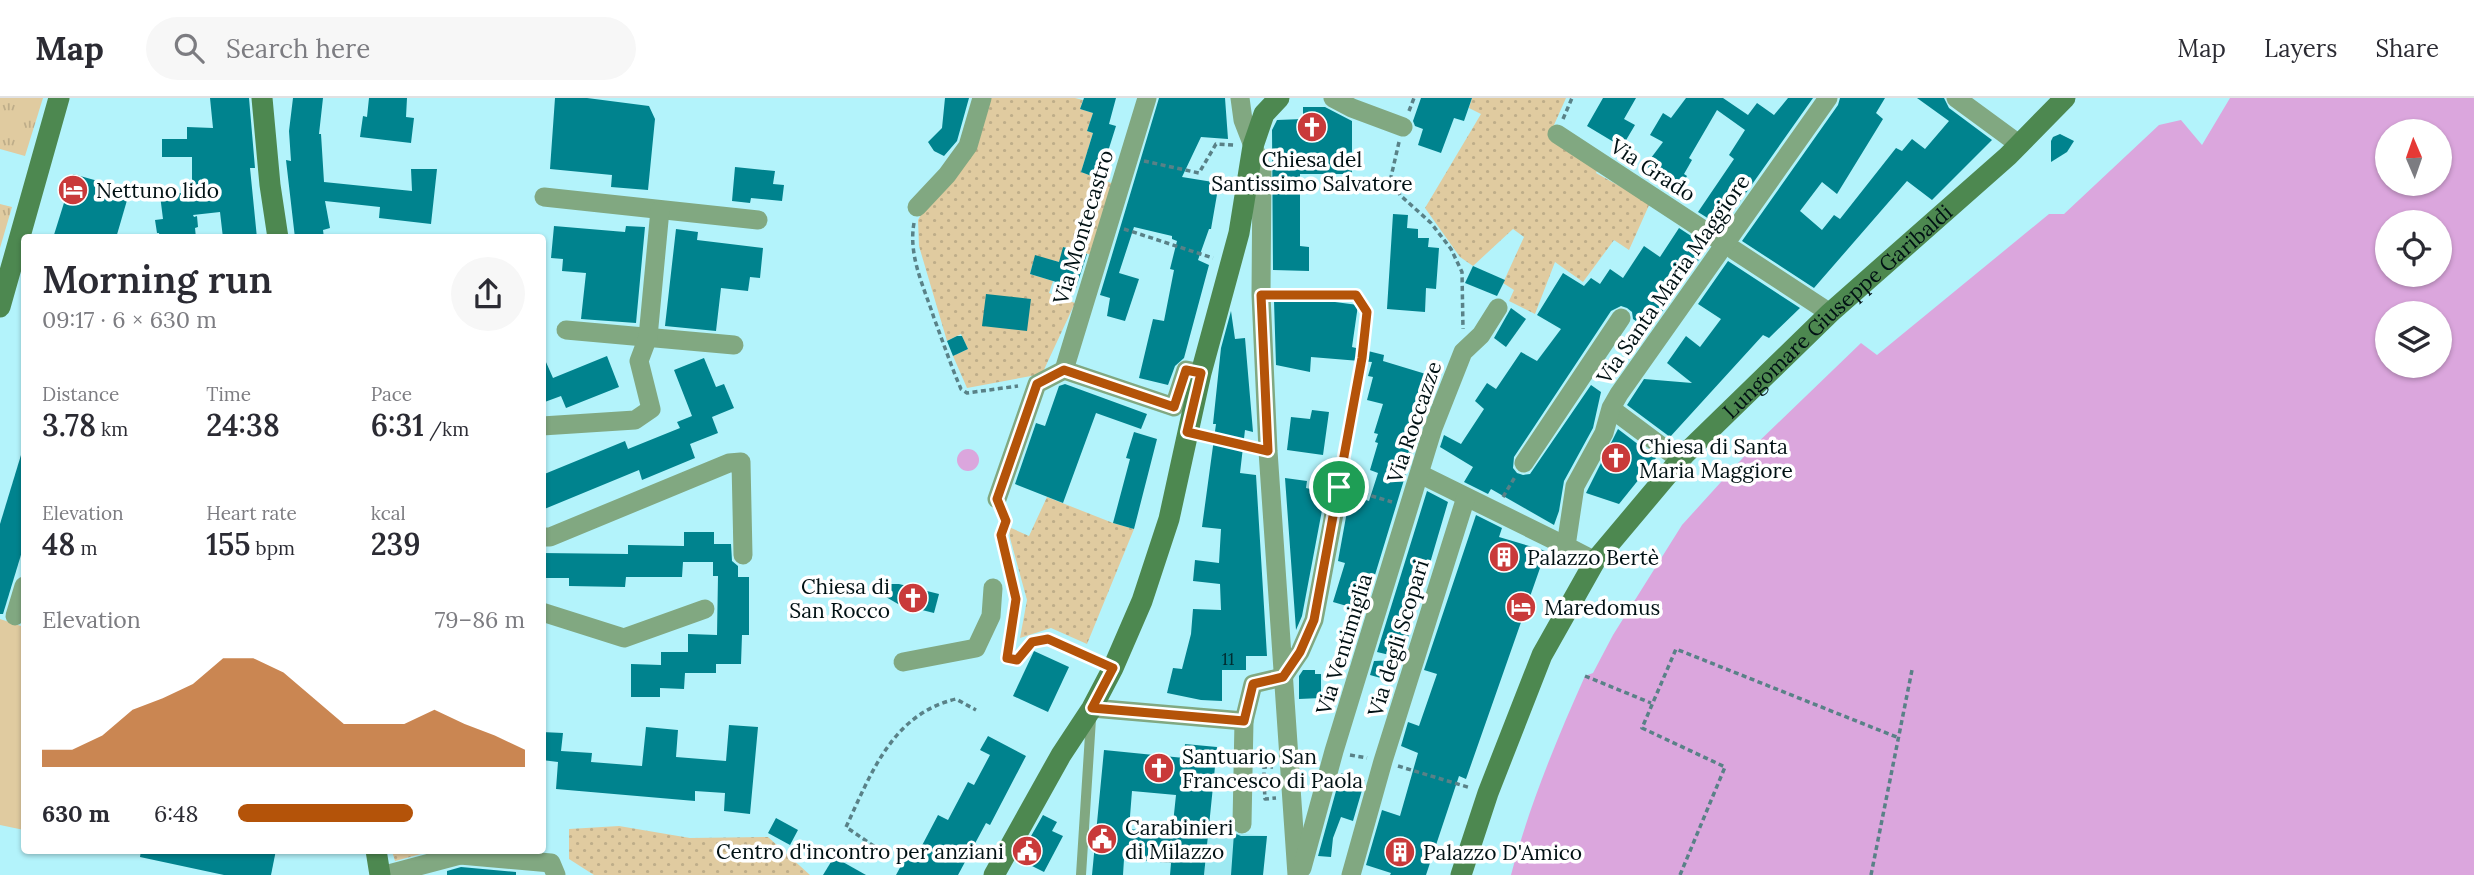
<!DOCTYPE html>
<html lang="en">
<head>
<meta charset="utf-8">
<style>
  :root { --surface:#fff; --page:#f7f7f7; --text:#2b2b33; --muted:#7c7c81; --line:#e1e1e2; --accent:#b45309 }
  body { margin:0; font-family:Lora,serif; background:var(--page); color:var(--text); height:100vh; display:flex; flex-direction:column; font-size:26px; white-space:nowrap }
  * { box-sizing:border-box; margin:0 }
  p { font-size:23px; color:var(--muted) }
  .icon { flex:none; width:38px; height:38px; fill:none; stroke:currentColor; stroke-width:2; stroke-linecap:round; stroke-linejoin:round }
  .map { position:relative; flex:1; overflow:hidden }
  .sheet { position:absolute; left:21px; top:136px; width:525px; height:620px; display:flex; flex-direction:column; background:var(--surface); border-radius:7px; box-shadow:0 2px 5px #0004 }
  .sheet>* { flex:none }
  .needle { width:46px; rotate:358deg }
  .fabs { position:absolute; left:2375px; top:21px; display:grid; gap:14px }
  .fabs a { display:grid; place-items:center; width:77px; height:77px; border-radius:50%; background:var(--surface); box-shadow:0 2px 5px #0004; font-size:35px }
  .pin { position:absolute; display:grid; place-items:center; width:60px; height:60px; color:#fff; margin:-30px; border:4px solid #fff; border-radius:50%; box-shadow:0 2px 7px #0007 }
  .round { display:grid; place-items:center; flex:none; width:74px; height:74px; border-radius:37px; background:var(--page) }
  .summary { display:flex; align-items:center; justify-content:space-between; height:119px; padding:0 21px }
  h1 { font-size:38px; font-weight:600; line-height:52px }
  .metrics { display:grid; grid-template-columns:repeat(3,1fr); gap:10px; height:119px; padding:7px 21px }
  .metrics div { display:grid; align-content:center }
  .metrics b { font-size:30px; font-weight:600 }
  .metrics small { font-size:19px; font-weight:400 }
  .metrics p { font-size:19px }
  .chart { height:196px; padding:14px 21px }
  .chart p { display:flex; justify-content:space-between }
  .chart svg { width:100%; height:126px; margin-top:7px; fill:var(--accent); opacity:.7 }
  ul { padding:0 21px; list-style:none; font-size:23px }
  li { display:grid; grid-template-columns:112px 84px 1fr; align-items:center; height:52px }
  li i { height:18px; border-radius:9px; background:var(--accent) }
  header { display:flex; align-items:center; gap:42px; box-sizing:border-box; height:98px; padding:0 35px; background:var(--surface); border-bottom:2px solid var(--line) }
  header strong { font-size:33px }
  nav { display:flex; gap:38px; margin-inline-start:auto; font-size:24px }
  .search { width:490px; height:63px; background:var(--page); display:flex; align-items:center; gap:18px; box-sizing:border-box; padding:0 24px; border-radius:38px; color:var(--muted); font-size:26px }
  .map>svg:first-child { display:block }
</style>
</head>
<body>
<header>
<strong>Map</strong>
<div class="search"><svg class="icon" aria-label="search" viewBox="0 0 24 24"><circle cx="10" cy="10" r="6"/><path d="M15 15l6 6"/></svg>Search here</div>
<nav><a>Map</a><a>Layers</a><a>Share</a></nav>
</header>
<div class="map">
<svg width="2474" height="777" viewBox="0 0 2474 777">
  <defs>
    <pattern id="grass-dots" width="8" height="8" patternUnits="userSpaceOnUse" patternTransform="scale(1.75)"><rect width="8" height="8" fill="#e0cba0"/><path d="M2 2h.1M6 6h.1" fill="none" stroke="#bead89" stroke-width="1.8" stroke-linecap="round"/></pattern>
    <pattern id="park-tufts" width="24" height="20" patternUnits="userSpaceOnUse" patternTransform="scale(1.75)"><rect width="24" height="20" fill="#e0cba0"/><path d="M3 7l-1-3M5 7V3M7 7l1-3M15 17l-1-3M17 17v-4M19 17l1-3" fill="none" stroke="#bead89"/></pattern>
  </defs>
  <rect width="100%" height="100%" fill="#b3f3fb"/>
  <path fill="#9ee9f2" d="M1209 733 1267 738 1263 777H1204Z"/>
  <g fill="url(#grass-dots)">
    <path d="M988 0H1075L1083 2 1080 11 1093 15 1087 33 1093 35 1081 74 1114 86 1092 157 1064 149 1059 164 1035 158 1030 176 1053 183 1049 195 1075 205 1042 276 967 290 953 258 968 251 961 236 947 243 919 148 918 122Z"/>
    <path d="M1472 0H1566L1550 36 1599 68 1596 75 1650 105 1629 152 1614 142 1583 184 1555 164 1535 216 1509 203 1514 192 1503 185 1524 139 1513 131 1473 168 1460 159 1425 110 1481 16 1469 10Z"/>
    <path d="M1047 399 1113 425 1134 431 1087 546 1051 530 1020 540 1027 502 1010 440 1009 429 1029 438Z"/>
    <path d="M619 728 690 740 768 739 810 777H594L569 761V731Z"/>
    <path d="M392 753V752L432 753 395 763Z"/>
  </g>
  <g fill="url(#park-tufts)">
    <path d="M0 0H43L25 58 0 51Z"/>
    <path d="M0 106 12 109 0 150Z"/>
  </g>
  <path fill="#e0cba0" d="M0 521 24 529V732L0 727Z"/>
  <g fill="#dba6dd" fill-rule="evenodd">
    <path d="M2230 0H2474V777H1511C1529 708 1556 643 1585 578L1593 575 1613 537 1682 427 1750 352 1861 245 1877 257 2049 116H2064L2159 27 2181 22 2202 47ZM2387 33H2440V86H2387ZM2387 124H2440V177H2387ZM2387 215H2440V268H2387Z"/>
    <circle cx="968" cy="362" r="11"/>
  </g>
  <g fill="#00838e" fill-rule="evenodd">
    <path d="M210 0H249L255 70H250L257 140H223L220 114 193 117 194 119 197 118 198 129 195 130 196 140H160L159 135H157L155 122 163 121 160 97 192 94V59H162V41H187V29L213 30Z"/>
    <path d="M293 0H323L319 36H321L324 84 412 93 411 71H437L431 126 379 120 380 109 325 103 330 130 323 132 324 140H295L286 62 291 63 289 33Z"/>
    <path d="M369 0H407L406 19 414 20 411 45 360 39 363 18 367 19Z"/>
    <path d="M555 0H587L649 8 655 21 648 92 611 89 612 77 550 71Z"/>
    <path d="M945 0H969L957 43 944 58 934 53 928 44 942 30Z"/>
    <path d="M1084 0H1116L1109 26 1116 28 1105 63H1102L1097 80 1081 74 1093 35 1087 33 1093 15 1080 11Z"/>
    <path d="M1159 0H1225L1228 41 1201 39 1182 79 1219 85 1211 131H1209L1198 162 1209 167 1184 260 1175 268 1168 287 1139 280 1153 221 1164 223 1174 172 1170 171 1177 143 1172 141V138L1134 129 1119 175 1139 181 1125 223 1107 218 1110 200 1100 197Z"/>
    <path d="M1421 0H1472L1464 23 1454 20 1441 55 1418 47 1423 31 1415 28 1413 23Z"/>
    <path d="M1603 0H1636L1624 21 1635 27 1622 49 1587 28Z"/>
    <path d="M1686 0H1723L1748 17 1757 5 1774 17 1788 0H1813L1722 129 1698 114 1734 61 1729 57 1745 32 1717 12 1689 60 1692 62 1684 76 1687 78 1680 90 1645 68 1663 44 1650 37 1663 15 1671 20Z"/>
    <path d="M1840 0H1885L1876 15 1883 21 1837 96 1822 84 1800 113 1822 132 1834 117 1840 121 1896 50 1902 53 1912 41 1925 51 1949 23 1917 0H1944L1949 10 1992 42 1932 102 1907 83 1814 190 1742 143 1838 7Z"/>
    <path d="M1303 9H1325L1352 23V76H1300V148L1309 149V173L1273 172 1272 32 1277 22 1303 21Z"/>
    <path d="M2060 36 2074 43 2067 54 2051 64V43L2053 39Z"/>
    <path d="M735 69 775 73 773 86 784 87 782 103 751 100 750 105 732 103Z"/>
    <path d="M73 76 130 92 116 140H53Z"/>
    <path d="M1393 116 1408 117 1407 130 1418 131V140H1429L1428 149 1439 150 1436 191 1426 190 1425 214 1387 211Z"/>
    <path d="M554 128 625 134 626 128 645 129 636 225 581 221 586 175 562 173 563 161 551 160Z"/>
    <path d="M1679 130 1708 149 1649 232 1633 221 1632 214 1627 210 1621 208 1611 213 1514 359 1513 370 1517 375 1523 377 1530 376 1591 287 1601 294 1593 330 1564 383 1559 413 1554 427 1491 391 1488 396 1464 384 1473 369 1440 349 1444 337 1461 346 1484 311 1475 303 1487 285 1496 291 1521 254 1537 263 1561 231 1537 217 1563 175 1584 188 1591 180 1600 186 1610 171 1623 180 1644 148 1660 159Z"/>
    <path d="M676 131 698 134 697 142 763 150 760 180 750 179 748 193 721 190 716 233 665 228Z"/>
    <path d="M1063 149 1087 156 1076 190 1030 176 1035 157 1059 164Z"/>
    <path d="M1728 163 1800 210 1769 240 1763 237 1670 339 1627 307 1644 281 1692 285 1667 265 1686 238 1700 249 1721 221 1698 206Z"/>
    <path d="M1473 168 1505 182 1497 198 1465 185Z"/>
    <path d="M986 196 1031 201 1027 233 982 228Z"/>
    <path d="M1335 201V204L1358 207 1352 249 1384 257 1383 263 1439 280 1421 326 1364 513 1333 504 1345 465 1338 463 1350 397 1369 403 1378 375 1370 372 1378 345 1375 344 1378 336 1374 335 1383 306 1367 302 1373 279 1368 278 1372 264 1311 259 1310 274 1276 267 1274 203Z"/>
    <path d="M1511 210 1526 221 1506 249 1494 240Z"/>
    <path d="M1231 213 1235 241 1245 240 1253 334 1245 332 1240 375 1256 377 1267 558H1246V572H1222V603L1201 602 1167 595 1173 570 1182 571 1191 536 1193 511 1221 512 1220 486 1193 483 1195 462 1219 465 1221 431 1202 429 1216 326H1213L1221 250Z"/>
    <path d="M957 238H962L968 251 953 258 947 243Z"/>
    <path d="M542 255 553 280 607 258 619 289 566 310 561 298 542 305Z"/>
    <path d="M704 260 716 289 724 286 734 310 712 319 718 335 690 346 695 360 642 382 639 372 542 412V377L625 343 628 351 680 330 677 324 692 318 674 272Z"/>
    <path d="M1065 286 1147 316 1141 331 1096 315 1063 405 1015 386 1036 325 1045 328 1059 288Z"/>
    <path d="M1312 312 1329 314 1323 357 1287 352 1291 319 1310 321Z"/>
    <path d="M1618 331 1656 360 1619 406 1586 395Z"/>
    <path d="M1134 334 1157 341 1134 431 1113 425 1130 361 1126 360Z"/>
    <path d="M21 357 24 358V447L3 516H0V426Z"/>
    <path d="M1285 380 1307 383 1306 390 1319 393 1316 405 1323 407 1302 518 1296 532Z"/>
    <path d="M1427 393 1448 404 1395 584 1370 577 1374 563 1398 562V559L1377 554Z"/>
    <path d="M1476 417 1502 430 1499 439 1546 453 1466 681 1459 678 1426 777H1390L1391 775 1366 767 1382 712 1400 718 1418 655 1401 648 1408 624 1419 628 1437 576 1424 572Z"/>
    <path d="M684 434H714V446H731L732 463 738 468V479H749V537H742L741 566H716V575H685L684 591 660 590V599H631V566L661 567V554H688V536L717 537 718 478H713V464H683L682 479H626L625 489 569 488V480H542V455L628 456V447L684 448Z"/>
    <path d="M889 486H899L939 496 934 515 898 506 886 499 883 492Z"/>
    <path d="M1034 553 1069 569 1048 614 1013 598Z"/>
    <path d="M1303 572H1315V576H1321V600L1299 601V578Z"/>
    <path d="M729 627 758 629 750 716 724 713 725 695 695 693V703L556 691 558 664 542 662V634L563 635 561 653 592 655 591 664 642 668 646 629 678 632 676 659 726 663Z"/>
    <path d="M988 638 1026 658 990 727 986 725 958 777H896L909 753 917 757 938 717 948 722 968 684 974 687 990 657 980 652Z"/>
    <path d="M1185 646 1217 649 1204 777H1170L1171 765 1124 761 1123 777H1092L1104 652 1184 660ZM1132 693 1176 697 1172 735 1129 731Z"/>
    <path d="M1341 675 1365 682 1353 723 1341 719 1333 740 1331 759 1318 758Z"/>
    <path d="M1043 717 1057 724 1052 733 1063 738 1044 774 1018 761Z"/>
    <path d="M776 720 798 732 790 747 768 735Z"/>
    <path d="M1234 735 1241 738H1267L1263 777H1231Z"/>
    <path d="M141 752H276L271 777H224L140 759Z"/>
    <path d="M834 759 866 777H823Z"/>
    <path d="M461 769 516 774V777H447V773Z"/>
  </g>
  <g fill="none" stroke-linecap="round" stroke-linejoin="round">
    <g stroke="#598187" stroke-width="3.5" stroke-dasharray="5 3.5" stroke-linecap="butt">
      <path d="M1409 13 1414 0"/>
      <path d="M1563 21 1572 0"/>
      <path d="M1399 44 1391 79 1400 97 1431 125 1451 151 1462 174 1463 231"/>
      <path d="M1144 63 1199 75 1216 46 1234 47"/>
      <path d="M914 125C908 158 924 189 934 220 943 244 951 268 961 291L967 295 1018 288"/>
      <path d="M1124 131 1213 160"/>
      <path d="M1277 197H1356L1367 214 1342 374"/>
      <path d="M1206 339 1250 349"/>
      <path d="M1355 393 1392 404"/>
      <path d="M1503 399 1515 379"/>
      <path d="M1003 416 1006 423 1001 437 1016 501 1007 560 1017 562 1032 544 1048 541 1097 563"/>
      <path d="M1585 578 1651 605"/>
      <path d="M1350 657 1367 660"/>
      <path d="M1398 668 1471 690"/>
      <path d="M1259 683H1264V669H1273"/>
      <path d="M1264 683 1265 701 1276 700"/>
      <path d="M881 753 846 729C871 676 892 616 956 601L976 612"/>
      <path d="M1680 777 1725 669 1642 630 1676 551 1899 640"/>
      <path d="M1871 777 1912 572"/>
    </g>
    <path stroke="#81a881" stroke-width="10" d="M1081 777 1091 621"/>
    <g stroke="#81a881" stroke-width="19">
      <path d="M1240 0 1243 22 1262 71 1261 197 1268 353 1297 777"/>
      <path d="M1333 0 1352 10 1403 29"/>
      <path d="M1956 0 2020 47"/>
      <path d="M1557 36 1725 146"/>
      <path d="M544 99 758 122"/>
      <path d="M917 109 947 77 968 48 982 0"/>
      <path d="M1734 152 1830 215"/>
      <path d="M566 232 734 247"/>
      <path d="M1064 272 1147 0"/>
      <path d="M1617 315 1680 362"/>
      <path d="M542 328 635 322 651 311 639 263 648 239 660 112"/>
      <path d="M1524 365 1621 220"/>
      <path d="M1424 378 1566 448"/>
      <path d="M997 401 1037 286 1064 272 1174 309 1186 272 1201 275"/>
      <path d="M542 439H550L729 365 741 364 743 457"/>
      <path d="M1595 463 1566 448 1575 388 1604 335 1611 310 1619 296 1828 0"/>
      <path d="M542 514 624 540 705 511"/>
      <path d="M15 518 24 488"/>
      <path d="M903 564 976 550 991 518 993 490"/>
      <path d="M1283 579 1300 554 1314 522 1339 389"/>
      <path d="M1092 610 1244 623 1253 586 1283 579"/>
      <path d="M1242 726 1244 623"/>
      <path d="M460 757 551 765 556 777"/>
      <path d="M1302 770 1334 653 1433 330 1463 254 1481 237 1498 210"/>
      <path d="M385 777 460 757 459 752"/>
      <path d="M1351 777 1383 663 1466 399"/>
    </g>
    <g stroke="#4d8850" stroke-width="21">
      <path d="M262 0 270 87 278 140"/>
      <path d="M0 209 59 0"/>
      <path d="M376 752 380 777"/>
      <path d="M994 777 1061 657 1092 610 1113 570 1142 503 1169 421 1201 275 1239 135 1253 48 1264 16 1279 0"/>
      <path id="s1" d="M1461 777 1488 695 1542 557 1595 463 1685 356 1830 215 2008 58 2065 0"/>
    </g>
  </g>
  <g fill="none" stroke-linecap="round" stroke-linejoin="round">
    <g stroke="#fff" stroke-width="14">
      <path id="route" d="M1261 197H1356L1367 214 1362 260 1314 522 1300 554 1283 579 1253 586 1244 623 1092 610 1113 570 1048 541 1032 544 1017 562 1007 560 1016 501 1001 437 1006 423 997 401 1037 286 1064 272 1174 309 1186 272 1201 275 1187 334 1268 353Z"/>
    </g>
    <use href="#route" stroke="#b45309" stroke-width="9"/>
  </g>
  <defs>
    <g id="church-disc" transform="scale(1.575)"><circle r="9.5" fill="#c93a3a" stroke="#fff"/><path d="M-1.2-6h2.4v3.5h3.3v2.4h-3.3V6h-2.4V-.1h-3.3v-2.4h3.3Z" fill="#fff"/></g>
    <g id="hotel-disc" transform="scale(1.575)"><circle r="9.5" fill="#c93a3a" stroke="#fff"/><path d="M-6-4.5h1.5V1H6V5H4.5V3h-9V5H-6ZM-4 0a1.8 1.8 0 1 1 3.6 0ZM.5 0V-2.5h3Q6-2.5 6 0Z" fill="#fff"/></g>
    <g id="building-disc" transform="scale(1.575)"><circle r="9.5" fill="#c93a3a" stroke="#fff"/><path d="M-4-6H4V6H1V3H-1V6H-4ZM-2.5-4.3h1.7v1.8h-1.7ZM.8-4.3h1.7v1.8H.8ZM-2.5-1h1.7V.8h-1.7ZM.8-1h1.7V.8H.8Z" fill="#fff"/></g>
    <g id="civic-disc" transform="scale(1.575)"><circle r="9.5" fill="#c93a3a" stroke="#fff"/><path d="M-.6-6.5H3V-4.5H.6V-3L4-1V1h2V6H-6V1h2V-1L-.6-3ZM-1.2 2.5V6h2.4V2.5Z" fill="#fff"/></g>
  </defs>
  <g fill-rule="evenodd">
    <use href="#church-disc" x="1312" y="29"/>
    <use href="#hotel-disc" x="73" y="92"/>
    <use href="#church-disc" x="1616" y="360"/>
    <use href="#building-disc" x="1504" y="459"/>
    <use href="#church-disc" x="913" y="500"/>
    <use href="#hotel-disc" x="1521" y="509"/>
    <use href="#church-disc" x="1159" y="670"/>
    <use href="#civic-disc" x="1102" y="741"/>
    <use href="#civic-disc" x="1027" y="753"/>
    <use href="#building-disc" x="1400" y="754"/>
  </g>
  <g text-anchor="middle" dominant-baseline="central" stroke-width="7" stroke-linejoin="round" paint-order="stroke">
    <g font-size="18" fill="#002e32">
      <text x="1228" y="560">11</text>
    </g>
    <g font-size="21" fill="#001114" stroke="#fff" text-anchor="start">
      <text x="1312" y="61" text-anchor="middle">Chiesa del<tspan x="1312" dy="24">Santissimo Salvatore</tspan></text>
      <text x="96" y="92">Nettuno lido</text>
      <text x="1639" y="348">Chiesa di Santa<tspan x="1639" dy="24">Maria Maggiore</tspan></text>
      <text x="1527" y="459">Palazzo Bertè</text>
      <text x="890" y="488" text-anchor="end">Chiesa di<tspan x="890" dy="24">San Rocco</tspan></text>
      <text x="1544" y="509">Maredomus</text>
      <text x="1182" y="658">Santuario San<tspan x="1182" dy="24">Francesco di Paola</tspan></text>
      <text x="1125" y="729">Carabinieri<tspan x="1125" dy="24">di Milazzo</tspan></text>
      <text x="1004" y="753" text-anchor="end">Centro d'incontro per anziani</text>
      <text x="1423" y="754">Palazzo D'Amico</text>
    </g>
    <g font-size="21" fill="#001114" stroke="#fff">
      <text transform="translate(1653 72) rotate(33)">Via Grado</text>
      <text transform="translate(1083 129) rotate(-73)">Via Montecastro</text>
      <text transform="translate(1673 181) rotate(-55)">Via Santa Maria Maggiore</text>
      <text stroke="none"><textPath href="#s1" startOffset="691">Lungomare Giuseppe Garibaldi</textPath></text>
      <text transform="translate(1414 324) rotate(-71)">Via Roccazze</text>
      <text transform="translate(1398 540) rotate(-73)">Via degli Scopari</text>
      <text transform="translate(1344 546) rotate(-73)">Via Ventimiglia</text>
    </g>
  </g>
</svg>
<div class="fabs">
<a><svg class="needle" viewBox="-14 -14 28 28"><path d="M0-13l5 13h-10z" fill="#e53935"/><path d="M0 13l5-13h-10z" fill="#7c7c81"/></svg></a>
<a><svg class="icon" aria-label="locate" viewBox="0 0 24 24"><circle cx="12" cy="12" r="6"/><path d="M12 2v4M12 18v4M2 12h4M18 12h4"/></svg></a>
<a><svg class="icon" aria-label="layers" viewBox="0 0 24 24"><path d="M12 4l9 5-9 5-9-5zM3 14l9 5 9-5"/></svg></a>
</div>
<div class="pin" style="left:1339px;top:389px;background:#1e9e55"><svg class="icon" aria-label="arrive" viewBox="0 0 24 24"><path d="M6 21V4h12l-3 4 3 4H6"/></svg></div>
<section class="sheet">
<div class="summary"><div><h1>Morning run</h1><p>09:17 · 6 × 630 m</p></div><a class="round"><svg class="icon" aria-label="share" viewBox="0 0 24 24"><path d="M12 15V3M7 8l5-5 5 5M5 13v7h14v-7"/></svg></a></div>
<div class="metrics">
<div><p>Distance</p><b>3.78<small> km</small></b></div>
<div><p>Time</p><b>24:38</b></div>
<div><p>Pace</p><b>6:31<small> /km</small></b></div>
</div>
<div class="metrics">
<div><p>Elevation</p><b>48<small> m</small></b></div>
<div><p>Heart rate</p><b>155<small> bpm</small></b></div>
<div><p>kcal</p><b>239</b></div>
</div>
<div class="chart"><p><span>Elevation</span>79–86 m</p>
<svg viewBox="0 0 160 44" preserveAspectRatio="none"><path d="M0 44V38L10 38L20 33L30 24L40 20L50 15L60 6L70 6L80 11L90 20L100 29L110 29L120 29L130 24L140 29L150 33L160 38V44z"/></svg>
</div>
<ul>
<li><b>630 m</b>6:48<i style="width:61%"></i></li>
</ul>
</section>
</div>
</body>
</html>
